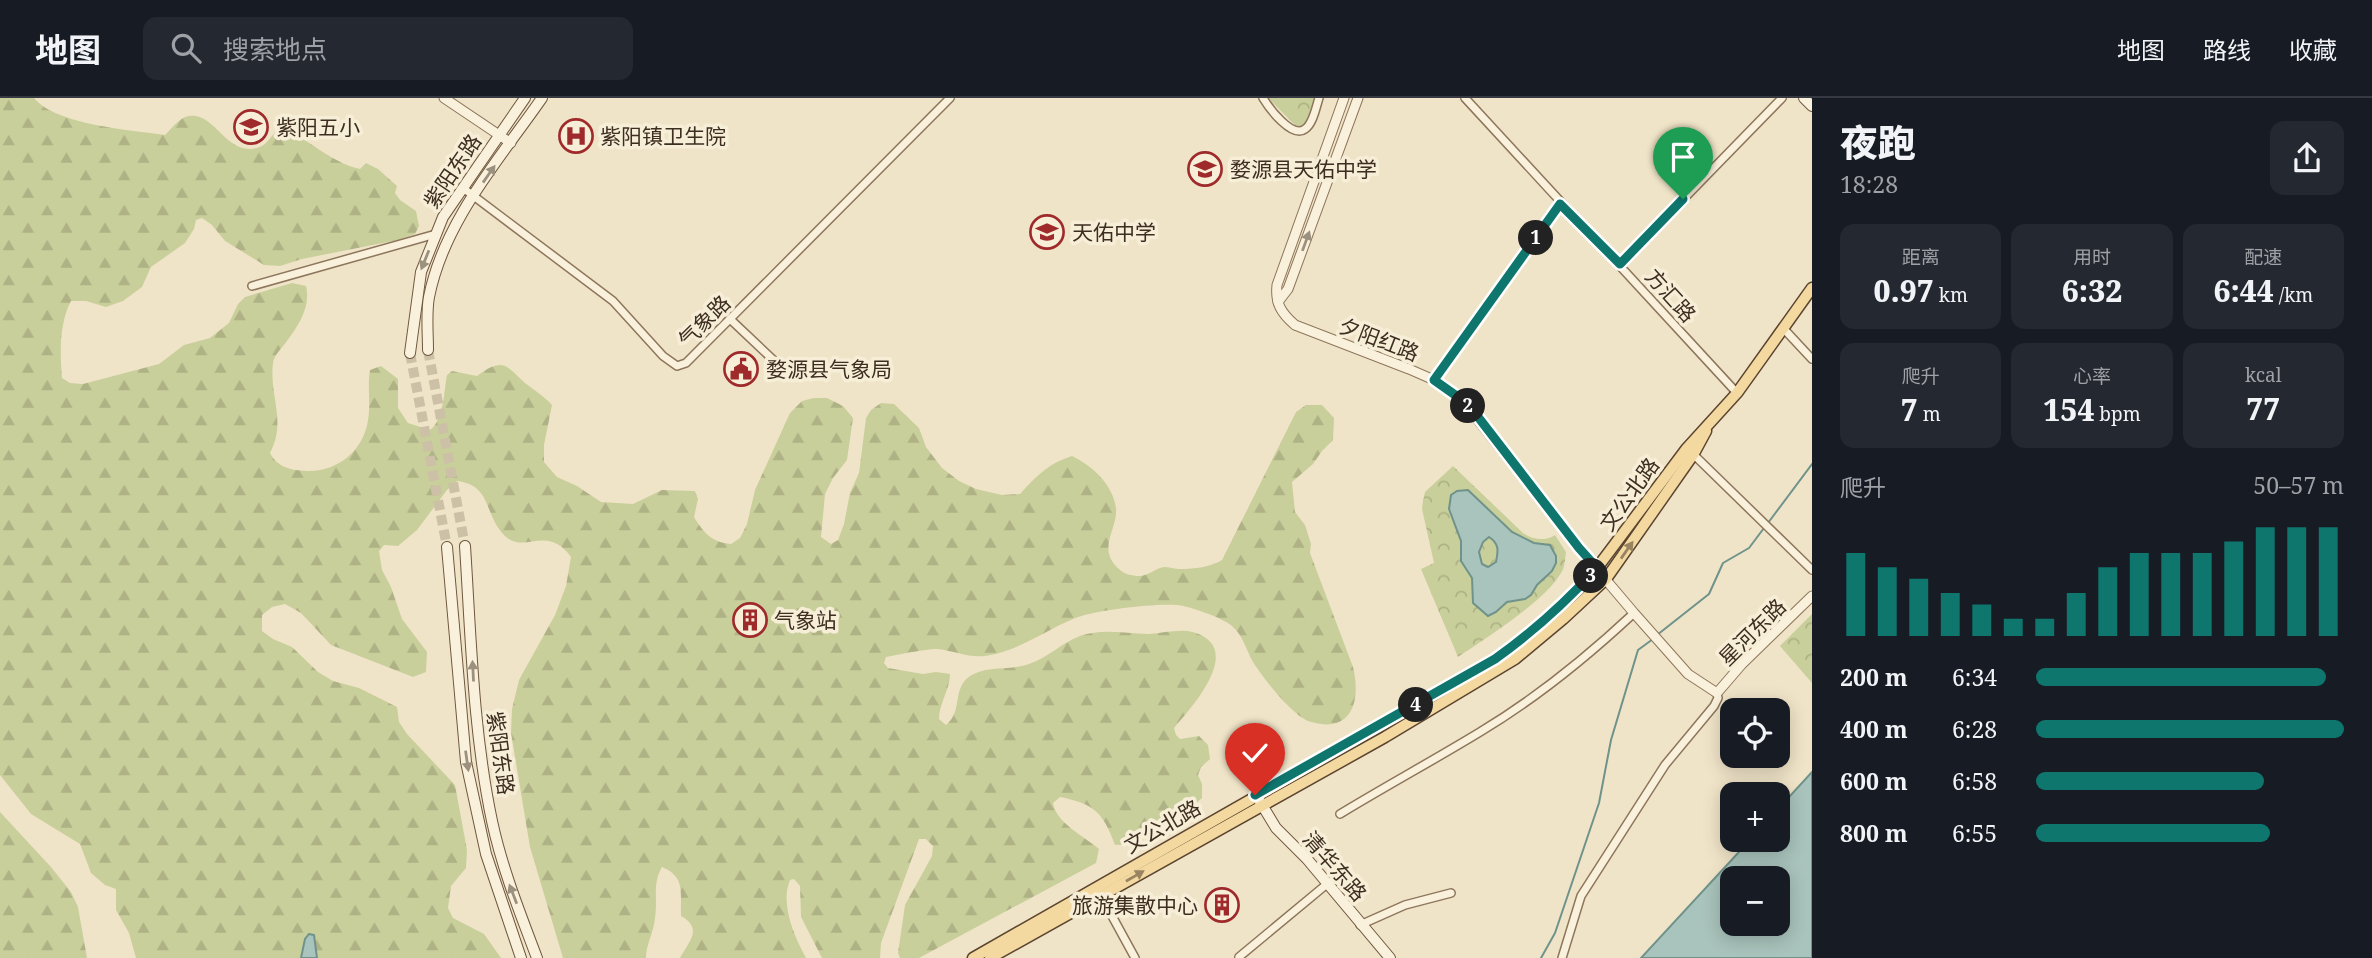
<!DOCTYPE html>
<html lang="zh">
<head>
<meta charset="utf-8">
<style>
  :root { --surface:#171b24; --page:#242831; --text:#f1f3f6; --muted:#9ea1a6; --line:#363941; --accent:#0f766e }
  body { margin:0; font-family:"Noto Serif","Noto Sans SC",serif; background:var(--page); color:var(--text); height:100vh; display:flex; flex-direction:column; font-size:26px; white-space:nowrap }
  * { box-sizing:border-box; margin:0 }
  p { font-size:23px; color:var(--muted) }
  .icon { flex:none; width:38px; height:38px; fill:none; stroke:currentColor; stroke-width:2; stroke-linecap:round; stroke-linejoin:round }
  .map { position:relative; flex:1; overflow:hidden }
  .side { display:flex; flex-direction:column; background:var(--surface); width:560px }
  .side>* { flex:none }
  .tools { position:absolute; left:1720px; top:600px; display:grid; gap:14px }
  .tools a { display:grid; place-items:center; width:70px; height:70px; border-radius:14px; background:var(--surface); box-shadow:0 4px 18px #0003; font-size:35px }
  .pin { position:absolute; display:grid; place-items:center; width:60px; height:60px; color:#fff; margin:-72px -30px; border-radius:50% 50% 50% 0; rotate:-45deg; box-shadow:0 0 7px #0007 }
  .pin .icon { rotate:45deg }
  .km { position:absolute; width:35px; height:35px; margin:-18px; border-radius:50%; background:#222; color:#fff; font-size:19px; line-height:35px; text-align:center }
  .round { display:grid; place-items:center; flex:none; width:74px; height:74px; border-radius:14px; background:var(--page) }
  .head { display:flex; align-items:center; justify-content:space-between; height:119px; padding:0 28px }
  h1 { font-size:38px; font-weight:800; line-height:52px }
  .figures { display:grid; grid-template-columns:repeat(3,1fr); gap:10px; height:119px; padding:7px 28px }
  .figures div { display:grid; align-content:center; border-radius:14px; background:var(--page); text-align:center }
  .figures b { font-size:30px; font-weight:800 }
  .figures small { font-size:19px; font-weight:400 }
  .figures p { font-size:19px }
  .chart { height:196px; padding:14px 28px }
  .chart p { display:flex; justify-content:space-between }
  .chart svg { width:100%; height:126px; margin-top:7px; stroke:var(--accent); stroke-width:6 }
  ul { padding:0 28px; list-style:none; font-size:23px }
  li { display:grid; grid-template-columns:112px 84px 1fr; align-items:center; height:52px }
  li i { height:18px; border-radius:9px; background:var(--accent) }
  header { display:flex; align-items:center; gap:42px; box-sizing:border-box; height:98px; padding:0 35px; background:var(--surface); border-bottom:2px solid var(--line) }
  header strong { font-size:33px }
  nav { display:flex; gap:38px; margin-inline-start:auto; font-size:24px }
  .search { width:490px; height:63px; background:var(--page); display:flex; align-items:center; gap:18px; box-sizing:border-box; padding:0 24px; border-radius:14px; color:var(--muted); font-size:26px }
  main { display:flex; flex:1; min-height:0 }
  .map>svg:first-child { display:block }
</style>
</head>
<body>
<header>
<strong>地图</strong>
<div class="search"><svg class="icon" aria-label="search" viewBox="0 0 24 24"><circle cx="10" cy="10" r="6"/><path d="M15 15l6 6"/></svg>搜索地点</div>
<nav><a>地图</a><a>路线</a><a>收藏</a></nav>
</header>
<main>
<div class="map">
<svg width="1812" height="860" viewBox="0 0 1812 860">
  <defs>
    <pattern id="forest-firs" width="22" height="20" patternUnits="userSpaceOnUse" patternTransform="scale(1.75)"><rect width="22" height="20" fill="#c9cf9b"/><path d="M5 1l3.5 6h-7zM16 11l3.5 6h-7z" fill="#aeb285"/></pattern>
    <pattern id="park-crowns" width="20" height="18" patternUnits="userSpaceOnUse" patternTransform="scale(1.75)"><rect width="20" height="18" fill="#c9cf9b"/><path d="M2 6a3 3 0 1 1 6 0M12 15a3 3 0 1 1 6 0" fill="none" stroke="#aeb285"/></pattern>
  </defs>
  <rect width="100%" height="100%" fill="#f0e4c8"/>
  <g fill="url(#forest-firs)">
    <path d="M0 0H34C56 27 131 32 165 37 170 32 178 22 185 19 214 9 224 58 257 50 269 47 270 36 281 30 309 40 329 64 360 71L366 65 378 71 397 88 395 95 400 102 416 113 419 128 415 136 398 142 302 161 280 168 264 167 225 143 212 127 202 120 196 122 194 131 185 145 151 169 142 189 123 203 106 209 86 203H71C59 226 60 255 62 280L70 285 83 286 159 266 184 247 210 240 229 225 238 206 245 199 292 185 306 188C311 208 299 227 287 243 282 250 274 257 273 265 269 298 287 323 270 355 278 370 291 372 307 373 338 374 364 352 368 322 371 305 367 289 370 272L381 268 398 281V310L408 325 430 332C444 322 444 292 447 277L452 273 477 278C503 259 506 267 525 285 535 293 544 298 552 307L544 347V364L557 379 577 388 601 404 633 406 662 392 695 393 698 401 694 419C704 435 711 444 731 446L740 440 747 426 755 392 790 315 802 303 814 300H827L843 308 853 320 847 362 833 380 825 396 821 439 831 446 838 442 844 426 850 395 859 375 866 320 871 312 881 305 894 306 919 330 926 349 942 370 959 383 976 391 1002 397 1020 396C1036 378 1049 365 1072 358 1091 367 1110 384 1115 405 1122 428 1094 449 1119 471 1124 476 1132 478 1139 478 1148 478 1156 470 1164 469 1169 469 1175 471 1180 471 1195 471 1210 469 1222 462L1296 314 1306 307H1322L1334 320 1333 342 1322 353 1313 366 1292 384 1295 414 1305 427 1311 446 1310 455 1353 569C1361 601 1353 636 1311 624 1293 619 1263 580 1253 564 1246 552 1243 537 1232 528 1221 519 1191 509 1178 507 1156 505 1092 512 1073 521 1044 533 1017 554 985 558 969 560 954 553 938 551 932 550 894 557 886 559L884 565 888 570 923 576 936 574 950 576C950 592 939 605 939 621L946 627C965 612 949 586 976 575 992 568 1012 572 1029 566 1048 560 1061 545 1080 538 1103 530 1125 536 1149 536 1164 535 1182 530 1196 535 1244 552 1192 609 1174 630L1176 637 1180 641 1199 638 1208 647 1210 661 1201 669 1198 677 1202 686V700L1189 711 1125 746 1115 747C1103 714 1094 706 1060 699L1053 705C1056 725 1084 738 1099 751L1096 765 919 860H900L898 855 905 807 932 758 933 748 926 741H919L881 845 880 860H822L801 819 800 788 794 781 790 782C780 806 794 838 806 860H680C688 844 704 831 681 818 680 795 686 779 662 769 652 786 658 801 655 820 654 834 646 846 646 860H563L530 749 511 635 512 611 519 582 555 517 566 488 571 459C546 425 525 458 504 437 484 417 492 387 457 383L447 392 417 432 398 448 384 447 379 453 382 472 391 489 402 521 427 554 426 574 413 579 331 547 301 515 285 506 272 509 262 517V533L273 541 292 549 318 574 333 583 359 590 397 609 399 624 407 636 455 687 467 752 466 770 451 788 448 810 453 820 484 836 501 860H136L129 835 116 812V791L105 787 91 775 80 746 31 716 0 677Z"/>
    <path d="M0 714 51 769 71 794 78 809 87 860H0Z"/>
  </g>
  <g fill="url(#park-crowns)">
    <path d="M1268 0H1317L1306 27 1302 29 1295 27Z"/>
    <path d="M1453 368 1523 435C1532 441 1546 444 1555 437L1566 454C1565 460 1565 470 1561 475 1544 504 1487 539 1458 559L1421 471 1434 465 1422 411 1423 403 1425 394Z"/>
    <path d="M1812 516V585L1780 548Z"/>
  </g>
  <g fill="#a9c4bc" stroke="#6f938a" stroke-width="2" fill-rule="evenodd">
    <path d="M1468 392 1512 434 1534 445 1550 447 1556 458V465L1552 473 1537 487 1531 497 1525 501 1507 504 1496 514 1488 518 1473 505 1472 480 1461 463V443L1449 411 1451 397 1457 393ZM1489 439C1500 446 1498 454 1496 464L1488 469 1482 466 1479 454 1483 444Z"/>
    <path d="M1812 674V860H1641L1750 742H1778V711ZM1778 780V826H1732V780Z"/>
    <path d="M309 836 314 837 317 860H301L305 841Z"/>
  </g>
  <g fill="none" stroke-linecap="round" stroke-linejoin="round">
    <g stroke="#6f938a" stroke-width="2">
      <path d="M1768 425 1812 366"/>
      <path d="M1657 537 1709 496 1723 465 1749 450 1764 430"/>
      <path d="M1541 860 1555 835 1599 705 1611 642 1638 552 1653 541"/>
    </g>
    <g stroke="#ccc0a6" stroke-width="10" stroke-dasharray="10 5" stroke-linecap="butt">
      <path d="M428 252 465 448"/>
      <path d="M410 255 447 449"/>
    </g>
    <g stroke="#8d765c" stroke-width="10">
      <g id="minor">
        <path d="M1263 0C1269 10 1292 41 1305 31 1313 26 1316 9 1319 0"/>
        <path d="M1465 0 1737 295"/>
        <path d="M463 90 613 203 663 258 677 268 686 265 950 0"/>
        <path d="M1620 166 1782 0"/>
        <path d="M252 188 436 136"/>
        <path d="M730 221 786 274"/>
        <path d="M1783 230 1812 261"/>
        <path d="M1434 282 1560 106"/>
        <path d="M1692 355 1812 472"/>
        <path d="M1340 716C1386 688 1434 662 1480 634 1535 601 1587 559 1634 515"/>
        <path d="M1100 796 1135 860"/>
        <path d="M1360 827 1405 807 1451 795"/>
        <path d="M1239 859 1327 786"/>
        <path d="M1562 860 1581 798 1665 667 1714 608 1718 600 1717 595"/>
      </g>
    </g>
    <g stroke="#8d765c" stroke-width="11">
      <g id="tertiary">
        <path d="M444 0 511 45"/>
        <path d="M1344 0 1277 187C1275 205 1281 215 1295 227L1409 271 1434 282 1464 304 1579 450 1634 515 1688 576 1717 595 1742 566 1812 498"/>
        <path d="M1278 204 1288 191 1358 0"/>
      </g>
    </g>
    <g stroke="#6f573f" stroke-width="12">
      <g id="secondary">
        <path d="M1804 0 1812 8"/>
        <path d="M428 252C428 235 426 215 429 199 444 123 499 62 542 0"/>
        <path d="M410 255 421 174 443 119 525 0"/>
        <path d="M465 448C471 540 473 633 492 723 502 770 520 815 537 860"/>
        <path d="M447 449 466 664 486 756 521 860"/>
        <path d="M1259 702 1276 730 1307 761 1390 860"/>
      </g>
    </g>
    <g stroke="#5b4430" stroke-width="13">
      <g id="primary">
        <path d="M973 860 1415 608 1495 561 1527 538 1569 501 1597 470 1687 350 1737 295 1812 190"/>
        <path d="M990 860 1385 639 1515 561 1563 521 1606 481 1693 357 1706 333"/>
      </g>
    </g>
    <use href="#minor" stroke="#faf1dc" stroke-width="7"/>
    <use href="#tertiary" stroke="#faf1dc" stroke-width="9"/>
    <use href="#secondary" stroke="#faf1dc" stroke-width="10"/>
    <use href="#primary" stroke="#f3d9a0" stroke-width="10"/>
  </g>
  <defs><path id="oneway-solid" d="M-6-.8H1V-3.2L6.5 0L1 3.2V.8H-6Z" transform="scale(1.75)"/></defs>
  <g fill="#9c907e">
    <use href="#oneway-solid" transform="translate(489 76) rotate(-55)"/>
    <use href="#oneway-solid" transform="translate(1306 143) rotate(-70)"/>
    <use href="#oneway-solid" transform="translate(425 162) rotate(112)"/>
    <use href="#oneway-solid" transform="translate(473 573) rotate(-93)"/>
    <use href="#oneway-solid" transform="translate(467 663) rotate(82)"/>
    <use href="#oneway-solid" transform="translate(513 796) rotate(-111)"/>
  </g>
  <g fill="#988460">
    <use href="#oneway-solid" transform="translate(1627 452) rotate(-55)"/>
    <use href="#oneway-solid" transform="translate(1135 778) rotate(-30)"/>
  </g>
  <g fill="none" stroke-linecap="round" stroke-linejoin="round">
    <g stroke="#fff" stroke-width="14">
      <path id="route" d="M1255 697 1495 561C1533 534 1566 504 1597 470L1579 450 1475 315 1465 304 1434 282 1560 106 1620 166 1683 101"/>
    </g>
    <use href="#route" stroke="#0f766e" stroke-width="9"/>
  </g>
  <defs>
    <g id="school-ring" transform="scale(1.75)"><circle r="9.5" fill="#f7eed8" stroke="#9e2a2b" stroke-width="1.5"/><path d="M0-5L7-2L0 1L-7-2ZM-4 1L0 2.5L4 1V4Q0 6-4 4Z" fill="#9e2a2b"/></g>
    <g id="hospital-ring" transform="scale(1.75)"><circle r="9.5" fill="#f7eed8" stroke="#9e2a2b" stroke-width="1.5"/><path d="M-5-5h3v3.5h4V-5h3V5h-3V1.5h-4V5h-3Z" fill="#9e2a2b"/></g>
    <g id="civic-ring" transform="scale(1.75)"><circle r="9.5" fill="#f7eed8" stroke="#9e2a2b" stroke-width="1.5"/><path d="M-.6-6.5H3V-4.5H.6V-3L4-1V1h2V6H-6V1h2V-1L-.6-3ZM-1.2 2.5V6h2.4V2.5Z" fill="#9e2a2b"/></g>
    <g id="building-ring" transform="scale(1.75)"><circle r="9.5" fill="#f7eed8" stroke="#9e2a2b" stroke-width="1.5"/><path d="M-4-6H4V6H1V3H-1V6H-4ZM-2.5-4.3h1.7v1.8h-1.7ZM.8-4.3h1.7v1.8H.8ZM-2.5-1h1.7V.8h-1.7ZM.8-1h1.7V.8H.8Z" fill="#9e2a2b"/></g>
  </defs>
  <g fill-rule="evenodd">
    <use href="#school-ring" x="251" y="29"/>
    <use href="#hospital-ring" x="576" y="38"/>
    <use href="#school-ring" x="1205" y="71"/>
    <use href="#school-ring" x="1047" y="134"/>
    <use href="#civic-ring" x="741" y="271"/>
    <use href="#building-ring" x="750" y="522"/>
    <use href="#building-ring" x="1222" y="807"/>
  </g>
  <g text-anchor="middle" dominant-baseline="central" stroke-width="7" stroke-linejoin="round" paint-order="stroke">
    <g font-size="21" fill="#3d2e20" stroke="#f7eed8" text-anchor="start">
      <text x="276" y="29">紫阳五小</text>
      <text x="600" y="38">紫阳镇卫生院</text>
      <text x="1230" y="71">婺源县天佑中学</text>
      <text x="1072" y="134">天佑中学</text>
      <text x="766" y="271">婺源县气象局</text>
      <text x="774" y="522">气象站</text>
      <text x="1198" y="807" text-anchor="end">旅游集散中心</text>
    </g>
    <g font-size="21" fill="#3d2e20" stroke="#f7eed8">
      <text transform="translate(452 73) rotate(-56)">紫阳东路</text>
      <text transform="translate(1671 197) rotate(48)">方汇路</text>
      <text transform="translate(704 223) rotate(-45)">气象路</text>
      <text transform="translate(1379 241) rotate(21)">夕阳红路</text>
      <text transform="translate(1629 396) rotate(-54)">文公北路</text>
      <text transform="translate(1752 534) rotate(-45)">星河东路</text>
      <text transform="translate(501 655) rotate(82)">紫阳东路</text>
      <text transform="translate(1162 728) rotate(-30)">文公北路</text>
      <text transform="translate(1335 768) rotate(49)">清华东路</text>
    </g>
  </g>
</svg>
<div class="tools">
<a><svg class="icon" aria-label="locate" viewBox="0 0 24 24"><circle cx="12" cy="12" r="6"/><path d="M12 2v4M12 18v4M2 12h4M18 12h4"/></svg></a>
<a>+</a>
<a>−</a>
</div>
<div class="pin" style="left:1683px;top:101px;background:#1e9e55"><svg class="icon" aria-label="arrive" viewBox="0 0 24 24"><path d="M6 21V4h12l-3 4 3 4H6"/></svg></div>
<div class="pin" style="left:1255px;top:697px;background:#d93025"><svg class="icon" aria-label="check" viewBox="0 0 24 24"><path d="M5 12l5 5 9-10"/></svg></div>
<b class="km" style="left:1536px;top:140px">1</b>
<b class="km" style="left:1468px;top:308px">2</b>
<b class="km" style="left:1591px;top:478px">3</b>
<b class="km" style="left:1416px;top:607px">4</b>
</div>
<section class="side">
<div class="head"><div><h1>夜跑</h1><p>18:28</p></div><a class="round"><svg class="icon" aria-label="share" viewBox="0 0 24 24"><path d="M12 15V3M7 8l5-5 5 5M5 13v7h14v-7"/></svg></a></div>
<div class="figures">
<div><p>距离</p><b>0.97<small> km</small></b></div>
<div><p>用时</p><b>6:32</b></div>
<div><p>配速</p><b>6:44<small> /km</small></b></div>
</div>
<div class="figures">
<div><p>爬升</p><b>7<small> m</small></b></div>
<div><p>心率</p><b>154<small> bpm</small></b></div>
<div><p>kcal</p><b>77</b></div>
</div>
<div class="chart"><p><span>爬升</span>50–57 m</p>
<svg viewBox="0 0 160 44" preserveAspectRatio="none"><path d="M5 44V15M15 44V20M25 44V24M35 44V29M45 44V33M55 44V38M65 44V38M75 44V29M85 44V20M95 44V15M105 44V15M115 44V15M125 44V11M135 44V6M145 44V6M155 44V6"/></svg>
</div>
<ul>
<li><b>200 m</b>6:34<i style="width:94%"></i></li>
<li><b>400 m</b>6:28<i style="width:100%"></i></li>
<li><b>600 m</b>6:58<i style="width:74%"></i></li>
<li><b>800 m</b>6:55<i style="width:76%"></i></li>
</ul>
</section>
</main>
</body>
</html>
